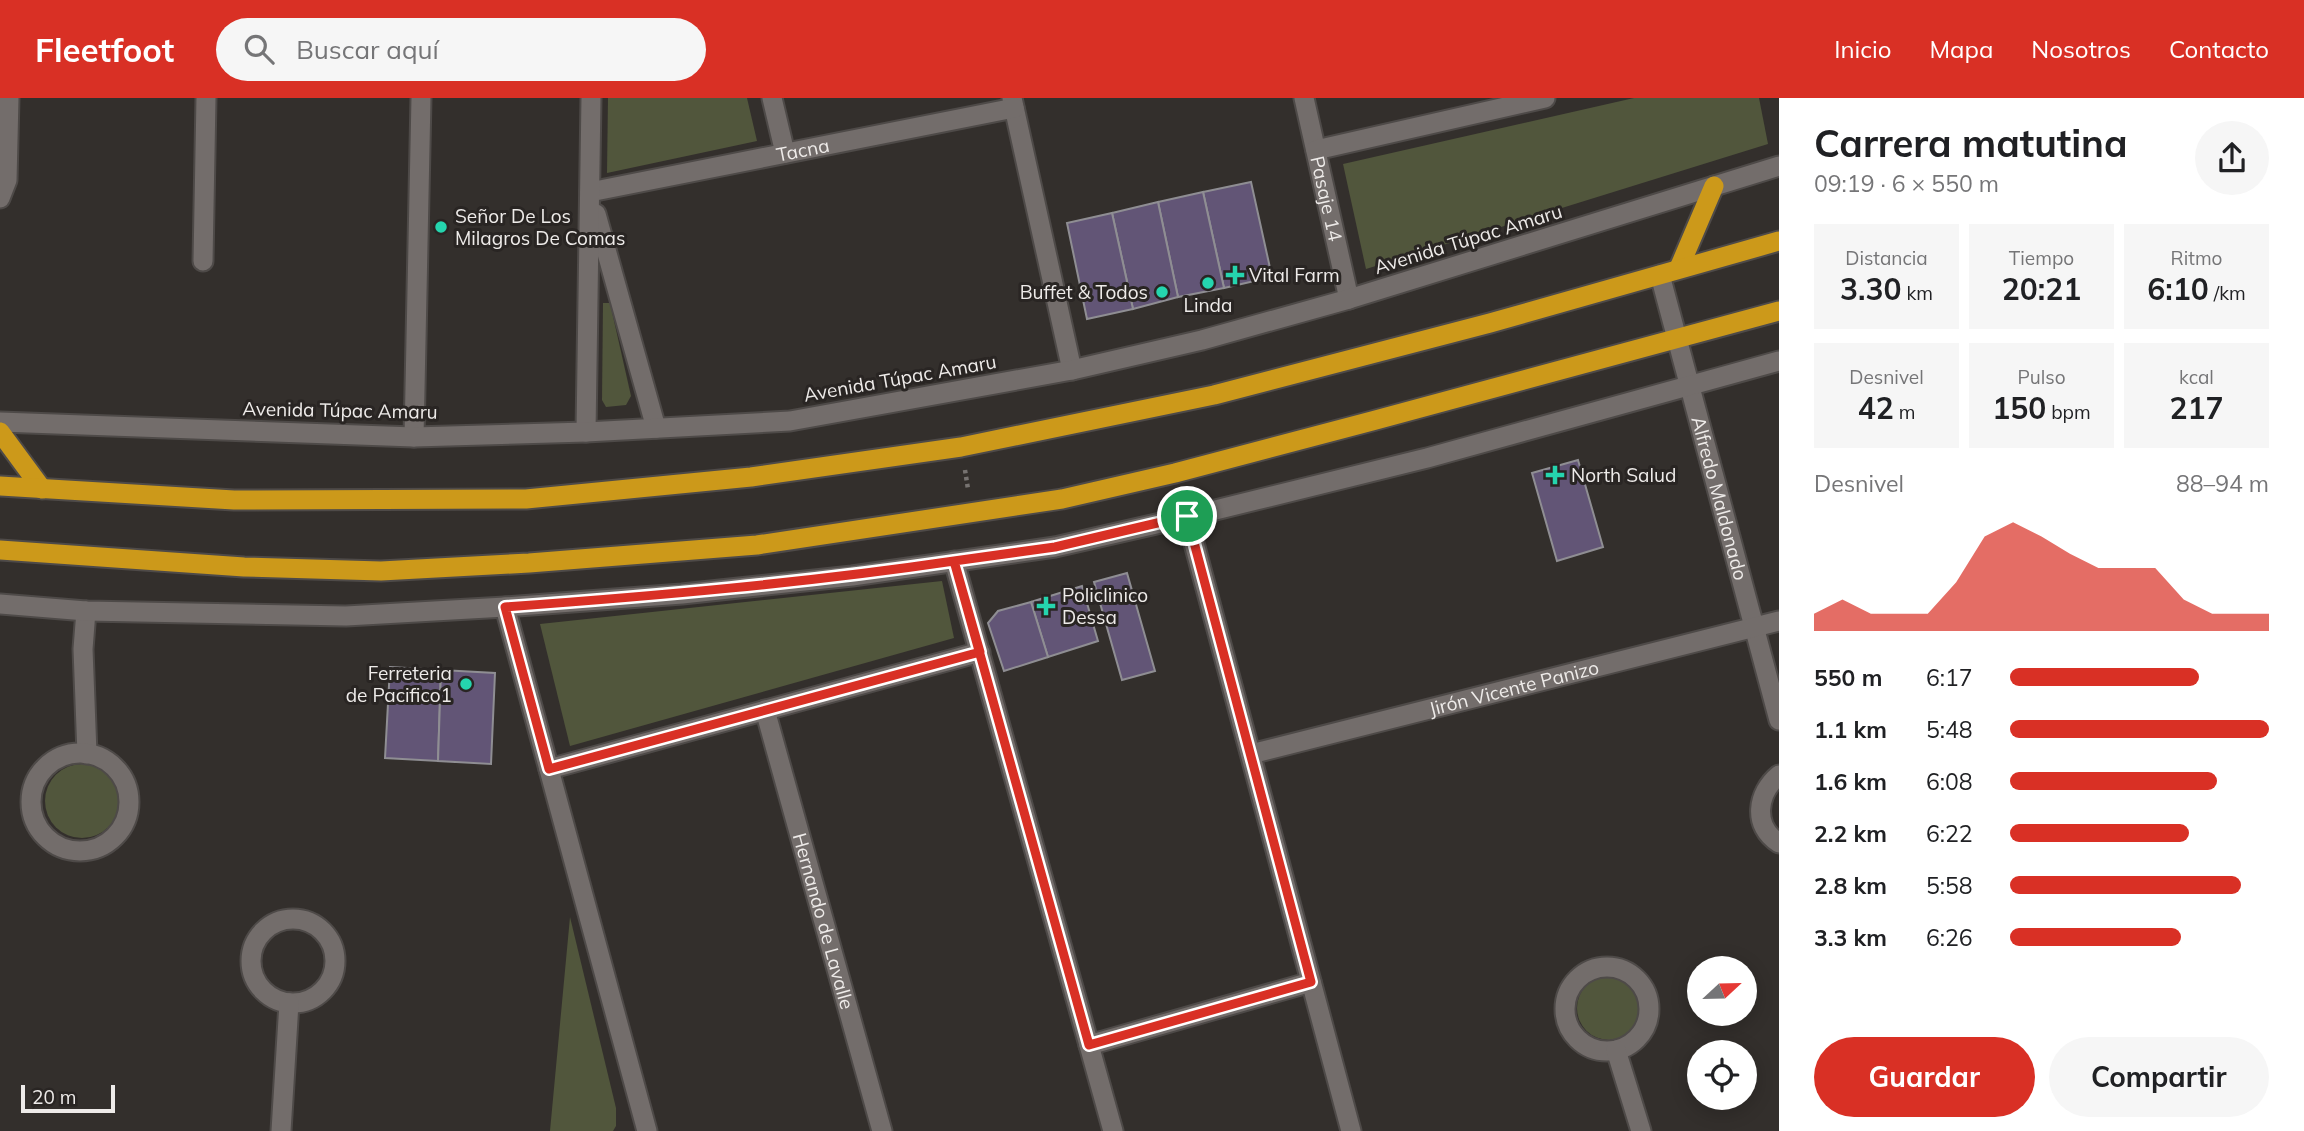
<!DOCTYPE html>
<html lang="es">
<head>
<meta charset="utf-8">
<style>
  :root { --surface:#fff; --page:#f6f6f6; --text:#202124; --muted:#757577; --accent:#d93025 }
  body { margin:0; font-family:Mulish,sans-serif; background:var(--page); color:var(--text); height:100vh; display:flex; flex-direction:column; font-size:26px; white-space:nowrap }
  * { box-sizing:border-box; margin:0 }
  p { font-size:23px; color:var(--muted) }
  .icon { flex:none; width:38px; height:38px; fill:none; stroke:currentColor; stroke-width:2; stroke-linecap:round; stroke-linejoin:round }
  .map { position:relative; flex:1; overflow:hidden }
  .side { display:flex; flex-direction:column; background:var(--surface); width:525px }
  .side>* { flex:none }
  .needle { width:46px; rotate:68deg }
  .tools { position:absolute; left:1687px; top:858px; display:grid; gap:14px }
  .tools a { display:grid; place-items:center; width:70px; height:70px; border-radius:50%; background:var(--surface); box-shadow:0 4px 18px #0003; font-size:35px }
  .scale { position:absolute; left:21px; bottom:18px; width:94px; box-sizing:border-box; padding-left:7px; border:4px solid #eeebe9; border-top:0; font-size:19px; line-height:24px; white-space:nowrap; color:#eeebe9; -webkit-text-stroke:5px #292523; paint-order:stroke }
  .pin { position:absolute; display:grid; place-items:center; width:60px; height:60px; color:#fff; margin:-30px; border:4px solid #fff; border-radius:50%; box-shadow:0 2px 7px #0007 }
  .round { display:grid; place-items:center; flex:none; width:74px; height:74px; border-radius:37px; background:var(--page) }
  .overview { display:flex; align-items:center; justify-content:space-between; height:119px; padding:0 35px }
  h1 { font-size:38px; font-weight:700; line-height:52px }
  .metrics { display:grid; grid-template-columns:repeat(3,1fr); gap:10px; height:119px; padding:7px 35px }
  .metrics div { display:grid; align-content:center; border-radius:0px; background:var(--page); text-align:center }
  .metrics b { font-size:30px; font-weight:700 }
  .metrics small { font-size:19px; font-weight:400 }
  .metrics p { font-size:19px }
  .chart { height:196px; padding:14px 35px }
  .chart p { display:flex; justify-content:space-between }
  .chart svg { width:100%; height:126px; margin-top:7px; fill:var(--accent); opacity:.7 }
  .cta { display:flex; gap:14px; margin-top:auto; padding:14px 35px }
  .cta a { flex:1; height:80px; border-radius:42px; background:var(--accent); color:#fff; font-size:28px; font-weight:700; line-height:80px; text-align:center }
  .cta a+a { background:var(--page); color:var(--text) }
  ul { padding:0 35px; list-style:none; font-size:23px }
  li { display:grid; grid-template-columns:112px 84px 1fr; align-items:center; height:52px }
  li i { height:18px; border-radius:9px; background:var(--accent) }
  header { display:flex; align-items:center; gap:42px; box-sizing:border-box; height:98px; padding:0 35px; background:var(--accent); color:#fff }
  header strong { font-size:33px }
  nav { display:flex; gap:38px; margin-inline-start:auto; font-size:24px }
  .search { width:490px; height:63px; background:var(--page); display:flex; align-items:center; gap:18px; box-sizing:border-box; padding:0 24px; border-radius:38px; color:var(--muted); font-size:26px }
  main { display:flex; flex:1; min-height:0 }
  .map>svg:first-child { display:block }
</style>
</head>
<body>
<header>
<strong>Fleetfoot</strong>
<div class="search"><svg class="icon" aria-label="search" viewBox="0 0 24 24"><circle cx="10" cy="10" r="6"/><path d="M15 15l6 6"/></svg>Buscar aquí</div>
<nav><a>Inicio</a><a>Mapa</a><a>Nosotros</a><a>Contacto</a></nav>
</header>
<main>
<div class="map">
<svg width="1779" height="1033" viewBox="0 0 1779 1033">
  <rect width="100%" height="100%" fill="#332f2c"/>
  <g fill="#51563c">
    <path d="M608 0H747L757 43 607 75Z"/>
    <path d="M1634 0H1759L1768 46 1366 171 1343 66Z"/>
    <path d="M603 205H610L631 298 626 307 606 309 602 302Z"/>
    <path d="M942 483 954 540 570 648 540 526Z"/>
    <circle cx="82" cy="703" r="37"/>
    <path d="M570 819 616 1010V1028L613 1033H550Z"/>
    <circle cx="1609" cy="910" r="32"/>
  </g>
  <g fill="#625576" stroke="#8f8e93" stroke-width="2">
    <path d="M1251 84 1272 179 1224 190 1203 94Z"/>
    <path d="M1203 94 1224 190 1178 199 1158 104Z"/>
    <path d="M1158 104 1178 199 1133 211 1112 115Z"/>
    <path d="M1112 115 1133 211 1087 221 1067 125Z"/>
    <path d="M1578 362 1603 449 1557 463 1532 375Z"/>
    <path d="M1127 475 1155 573 1122 582 1094 484Z"/>
    <path d="M1082 488 1098 543 1048 559 1031 504Z"/>
    <path d="M1031 504 1048 559 1004 573 988 525 998 513Z"/>
    <path d="M390 569 441 572 438 663 385 660Z"/>
    <path d="M441 572 495 575 491 666 438 663Z"/>
  </g>
  <g fill="none" stroke-linecap="round" stroke-linejoin="round">
    <g stroke="#4e4a48" stroke-width="23">
      <g id="minor">
        <path d="M772 0 785 55"/>
        <path d="M1012 0 1072 272"/>
        <path id="s1" d="M1304 0 1349 201"/>
        <path d="M1316 52 1545 0"/>
        <path id="s2" d="M590 94 1014 10"/>
        <path d="M0 100 7 82 9 0"/>
        <path d="M596 116 656 330"/>
        <path d="M203 163 206 0"/>
        <path id="s3" d="M1660 177 1779 622"/>
        <path d="M586 334 591 0"/>
        <path d="M414 339 421 0"/>
        <path d="M1187 419 1351 1033"/>
        <path d="M954 463 1113 1033"/>
        <path d="M505 509 647 1033"/>
        <path d="M86 513 83 551 87 656"/>
        <path id="s4" d="M765 612 882 1033"/>
        <circle cx="80" cy="704" r="49"/>
        <path id="s5" d="M1251 656 1779 523"/>
        <path d="M549 671 980 554"/>
        <path d="M1779 677C1757 695 1752 728 1779 745"/>
        <circle cx="293" cy="863" r="42"/>
        <circle cx="1607" cy="911" r="42"/>
        <path d="M1089 947 1311 884"/>
        <path d="M1616 952 1641 1033"/>
        <path d="M281 1033 289 905"/>
      </g>
    </g>
    <g stroke="#4e4a48" stroke-width="23">
      <g id="tertiary">
        <path d="M0 324 414 339 586 334 790 323 1072 272 1202 242 1349 201 1779 68"/>
        <path d="M0 506 86 513 346 518 505 509 682 496 852 478 1055 449 1187 419 1427 360 1779 263"/>
      </g>
    </g>
    <g stroke="#4e4a48" stroke-width="23">
      <g id="trunk">
        <path d="M1679 170 1714 88"/>
        <path d="M0 334 42 391"/>
        <path d="M0 388 234 402 526 401 751 379 961 349 1214 297 1490 225 1779 143"/>
        <path d="M0 452 244 469 381 473 529 465 757 447 1062 401 1175 375 1372 323 1779 213"/>
      </g>
    </g>
    <path stroke="#777371" stroke-width="4.5" stroke-dasharray="3.5 3.5" stroke-linecap="butt" d="M965 372 968 391"/>
    <use href="#minor" stroke="#736d6b" stroke-width="19"/>
    <use href="#tertiary" stroke="#736d6b" stroke-width="19"/>
    <use href="#trunk" stroke="#cc991a" stroke-width="19"/>
  </g>
  <g fill="none" stroke-linecap="round" stroke-linejoin="round">
    <g stroke="#fff" stroke-width="14">
      <path id="route" d="M1187 418 1055 449 954 463 980 554 549 671 505 509C655 498 805 485 954 463L1089 947 1311 884 1187 418"/>
    </g>
    <use href="#route" stroke="#d93025" stroke-width="9"/>
  </g>
  <g fill="#25d5ae" stroke="#292523" stroke-width="2.5">
    <circle cx="441" cy="129" r="7"/>
    <path d="M1231.5 166.5h7v7h7v7h-7v7h-7v-7h-7v-7h7z"/>
    <circle cx="1208" cy="185" r="7"/>
    <circle cx="1162" cy="194" r="7"/>
    <path d="M1551.5 366.5h7v7h7v7h-7v7h-7v-7h-7v-7h7z"/>
    <path d="M1042.5 497.5h7v7h7v7h-7v7h-7v-7h-7v-7h7z"/>
    <circle cx="466" cy="586" r="7"/>
  </g>
  <g text-anchor="middle" dominant-baseline="central" stroke-width="6" stroke-linejoin="round" paint-order="stroke">
    <g font-size="19" fill="#eeebe9" stroke="#292523">
      <text stroke="none"><textPath href="#s2" startOffset="217">Tacna</textPath></text>
      <text stroke="none"><textPath href="#s1" startOffset="103">Pasaje 14</textPath></text>
      <text transform="translate(1468 141) rotate(-17)">Avenida Túpac Amaru</text>
      <text transform="translate(900 280) rotate(-10)">Avenida Túpac Amaru</text>
      <text transform="translate(340 312) rotate(1)">Avenida Túpac Amaru</text>
      <text stroke="none"><textPath href="#s3" startOffset="231">Alfredo Maldonado</textPath></text>
      <text stroke="none"><textPath href="#s5" startOffset="271">Jirón Vicente Panizo</textPath></text>
      <text stroke="none"><textPath href="#s4" startOffset="219">Hernando de Lavalle</textPath></text>
    </g>
    <g font-size="19" fill="#eeebe9" stroke="#292523" text-anchor="start">
      <text x="455" y="118">Señor De Los<tspan x="455" dy="22">Milagros De Comas</tspan></text>
      <text x="1249" y="177">Vital Farm</text>
      <text x="1148" y="194" text-anchor="end">Buffet &amp; Todos</text>
      <text x="1208" y="207" text-anchor="middle">Linda</text>
      <text x="1571" y="377">North Salud</text>
      <text x="1062" y="497">Policlinico<tspan x="1062" dy="22">Dessa</tspan></text>
      <text x="452" y="575" text-anchor="end">Ferreteria<tspan x="452" dy="22">de Pacifico1</tspan></text>
    </g>
  </g>
</svg>
<div class="tools">
<a><svg class="needle" viewBox="-14 -14 28 28"><path d="M0-13l5 13h-10z" fill="#e53935"/><path d="M0 13l5-13h-10z" fill="#757577"/></svg></a>
<a><svg class="icon" aria-label="locate" viewBox="0 0 24 24"><circle cx="12" cy="12" r="6"/><path d="M12 2v4M12 18v4M2 12h4M18 12h4"/></svg></a>
</div>
<div class="scale">20 m</div>
<div class="pin" style="left:1187px;top:418px;background:#1e9e55"><svg class="icon" aria-label="arrive" viewBox="0 0 24 24"><path d="M6 21V4h12l-3 4 3 4H6"/></svg></div>
</div>
<section class="side">
<div class="overview"><div><h1>Carrera matutina</h1><p>09:19 · 6 × 550 m</p></div><a class="round"><svg class="icon" aria-label="share" viewBox="0 0 24 24"><path d="M12 15V3M7 8l5-5 5 5M5 13v7h14v-7"/></svg></a></div>
<div class="metrics">
<div><p>Distancia</p><b>3.30<small> km</small></b></div>
<div><p>Tiempo</p><b>20:21</b></div>
<div><p>Ritmo</p><b>6:10<small> /km</small></b></div>
</div>
<div class="metrics">
<div><p>Desnivel</p><b>42<small> m</small></b></div>
<div><p>Pulso</p><b>150<small> bpm</small></b></div>
<div><p>kcal</p><b>217</b></div>
</div>
<div class="chart"><p><span>Desnivel</span>88–94 m</p>
<svg viewBox="0 0 160 44" preserveAspectRatio="none"><path d="M0 44V38L10 33L20 38L30 38L40 38L50 27L60 11L70 6L80 11L90 17L100 22L110 22L120 22L130 33L140 38L150 38L160 38V44z"/></svg>
</div>
<ul>
<li><b>550 m</b>6:17<i style="width:73%"></i></li>
<li><b>1.1 km</b>5:48<i style="width:100%"></i></li>
<li><b>1.6 km</b>6:08<i style="width:80%"></i></li>
<li><b>2.2 km</b>6:22<i style="width:69%"></i></li>
<li><b>2.8 km</b>5:58<i style="width:89%"></i></li>
<li><b>3.3 km</b>6:26<i style="width:66%"></i></li>
</ul>
<div class="cta"><a>Guardar</a><a>Compartir</a></div>
</section>
</main>
</body>
</html>
